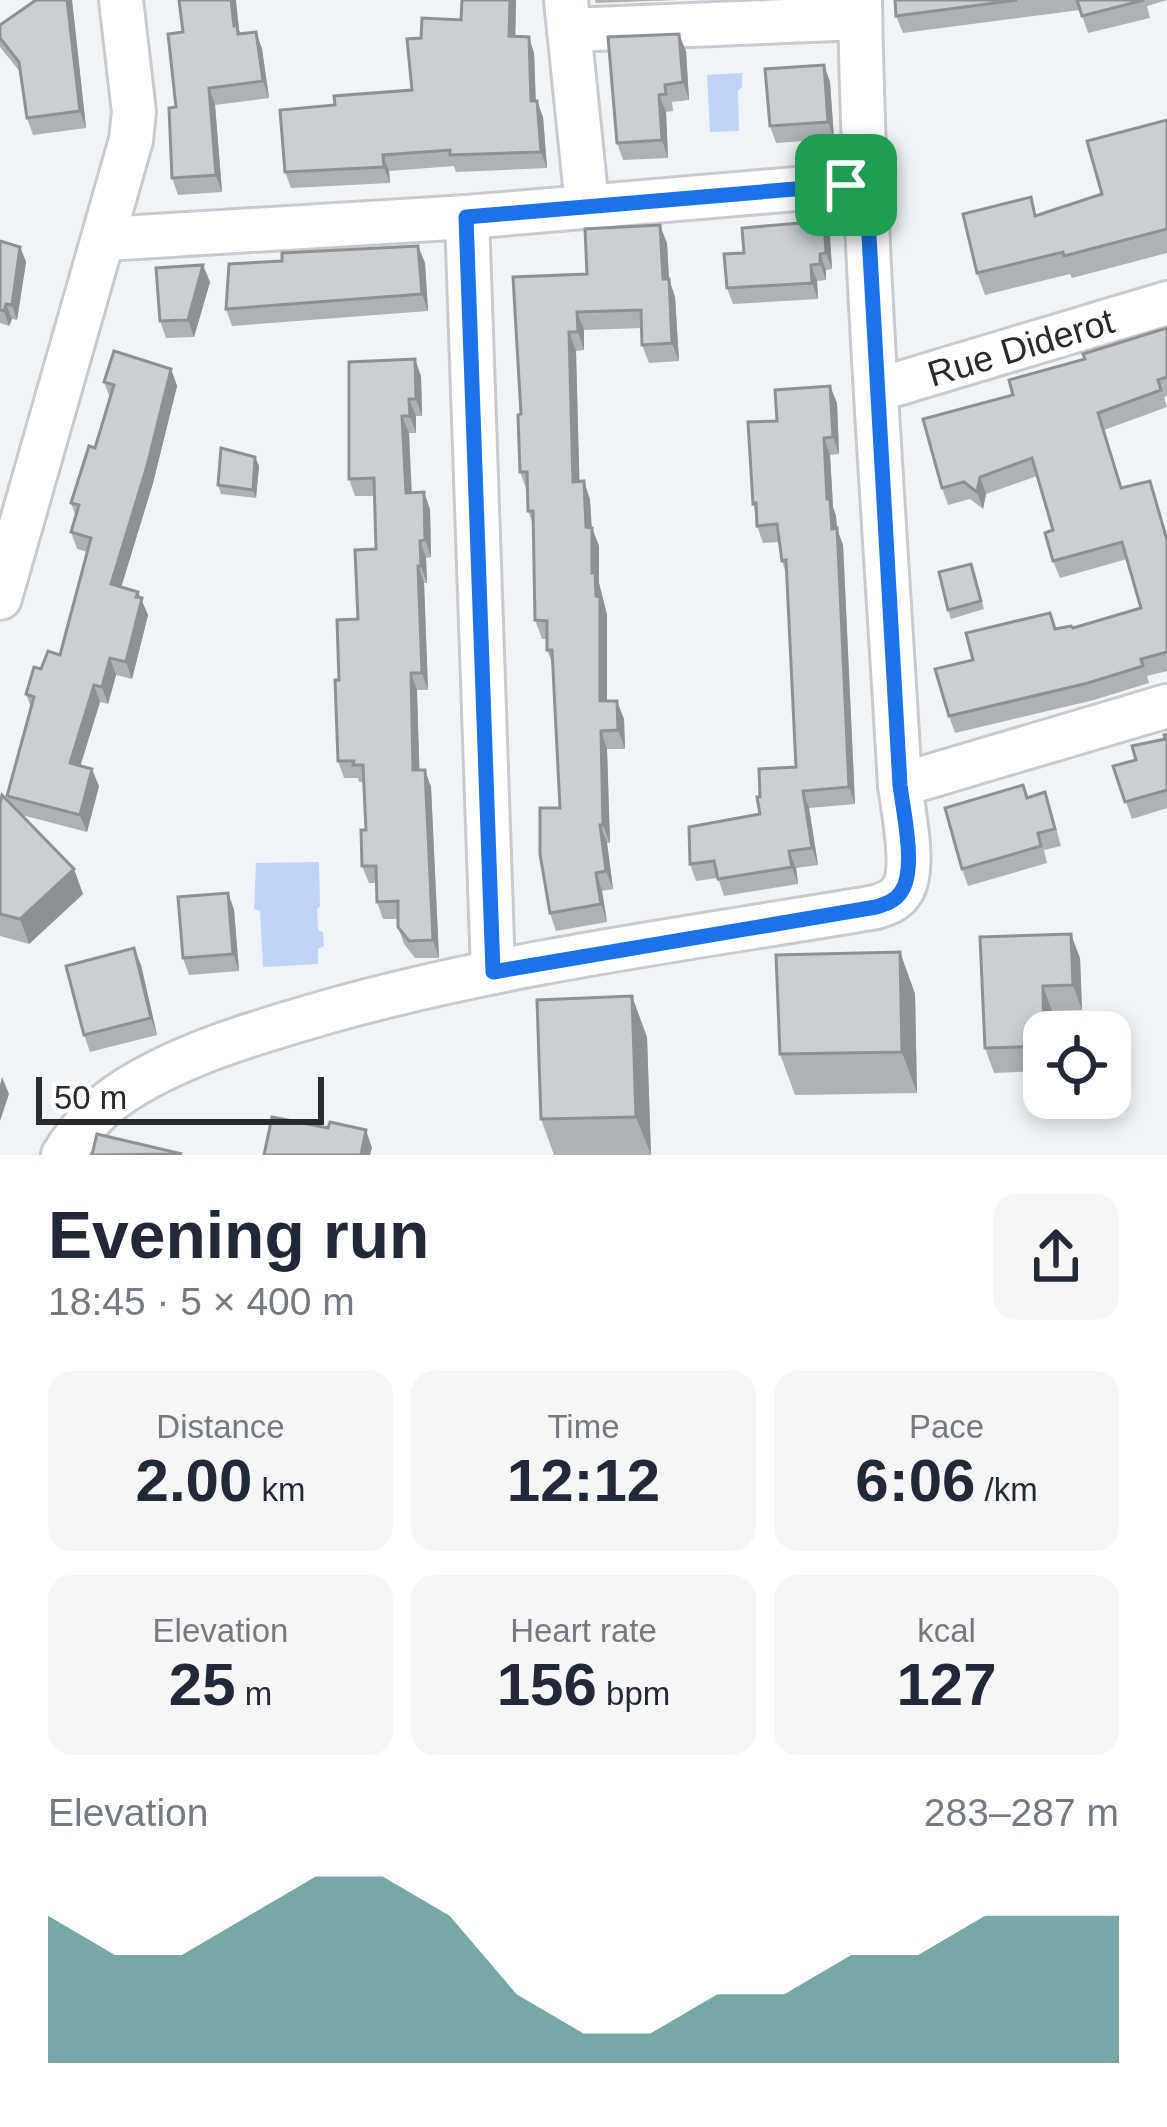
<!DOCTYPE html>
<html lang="en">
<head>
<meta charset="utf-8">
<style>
  :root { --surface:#fff; --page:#f6f6f7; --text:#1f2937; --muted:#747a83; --accent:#3c8481 }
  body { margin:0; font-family:Helvetica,sans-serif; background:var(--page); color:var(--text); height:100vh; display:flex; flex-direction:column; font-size:45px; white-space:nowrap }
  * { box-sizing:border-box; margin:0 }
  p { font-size:39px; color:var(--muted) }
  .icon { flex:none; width:66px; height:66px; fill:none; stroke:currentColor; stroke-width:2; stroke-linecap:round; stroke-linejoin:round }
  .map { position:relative; height:1155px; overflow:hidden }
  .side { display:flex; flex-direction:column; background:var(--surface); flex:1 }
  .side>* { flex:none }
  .fabs { position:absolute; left:1023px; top:1011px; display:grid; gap:24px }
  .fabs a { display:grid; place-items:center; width:108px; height:108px; border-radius:24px; background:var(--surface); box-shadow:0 6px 18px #0003; font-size:60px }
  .scale { position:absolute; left:36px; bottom:30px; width:288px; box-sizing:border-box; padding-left:12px; border:6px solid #282a2b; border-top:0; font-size:33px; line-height:42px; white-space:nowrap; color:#282a2b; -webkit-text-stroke:9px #fff; paint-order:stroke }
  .pin { position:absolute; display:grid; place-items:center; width:102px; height:102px; color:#fff; margin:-51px; border-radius:24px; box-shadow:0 6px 18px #0006 }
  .round { display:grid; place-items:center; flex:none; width:126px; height:126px; border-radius:24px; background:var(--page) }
  .head { display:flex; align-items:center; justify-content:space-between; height:204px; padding:0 48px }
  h1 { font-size:66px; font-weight:600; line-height:90px }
  .figures { display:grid; grid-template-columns:repeat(3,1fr); gap:18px; height:204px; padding:12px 48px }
  .figures div { display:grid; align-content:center; border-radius:24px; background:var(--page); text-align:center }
  .figures b { font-size:60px; font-weight:600 }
  .figures small { font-size:33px; font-weight:400 }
  .figures p { font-size:33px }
  .chart { height:336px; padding:24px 48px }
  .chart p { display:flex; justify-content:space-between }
  .chart svg { width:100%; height:216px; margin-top:12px; fill:var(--accent); opacity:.7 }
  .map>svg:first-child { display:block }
</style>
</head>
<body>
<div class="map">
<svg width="1167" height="1155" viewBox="0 0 1167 1155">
  <rect width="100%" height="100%" fill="#eff4f7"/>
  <g fill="#bfd4f6">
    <path d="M742 73V87L738 91 739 131 710 132 707 75Z"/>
    <path d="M319 862 320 906 317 909 318 930 323 932 324 946 318 949V964L263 967 260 911 254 909 256 863Z"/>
  </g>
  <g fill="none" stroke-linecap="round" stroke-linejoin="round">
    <g stroke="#c7cbcf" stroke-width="48">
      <g id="minor">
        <path d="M566 0 587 205"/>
        <path d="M570 30 860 18"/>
        <path d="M467 217 493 972"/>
        <path d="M105 239 467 217 865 183"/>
        <path id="s1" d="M877 390 1167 303"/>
        <path d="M0 598 131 140 134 112 121 0"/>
        <path d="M900 785 1167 706"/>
        <path d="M63 1155C79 1130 100 1106 126 1090 186 1052 261 1031 330 1011 508 961 694 938 876 907 886 904 895 901 901 892 917 871 903 811 900 785 885 524 864 262 860 0"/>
      </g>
    </g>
    <use href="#minor" stroke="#fff" stroke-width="42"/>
  </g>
  <g fill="#afb2b5">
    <path d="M72 0 86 128 33 135 27 118 21 73 0 47V25Z"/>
    <path d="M462 0H516L515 36 534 53 536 101 543 117 547 168 456 172 454 166 389 171 390 183 291 188 285 172 335 105 412 90 421 38 461 20Z"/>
    <path d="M595 0H678L596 3Z"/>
    <path d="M895 0H1167L1147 6 1150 18 1088 33 1080 10 903 33 896 16Z"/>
    <path d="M239 30 240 33 256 32 262 49 269 98 215 105 222 192 178 195 172 178 183 32Z"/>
    <path d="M686 51 689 100 672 102 673 111 666 112 668 158 623 160 617 143Z"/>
    <path d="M824 65 830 82 834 139 776 143 770 126Z"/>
    <path d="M1167 120V253L1072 278 1070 274 985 295 977 273 1037 215 1102 194Z"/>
    <path d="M824 221 830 237 832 269 826 270V280L817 281 818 299 733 304 727 288 744 253Z"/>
    <path d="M0 241 20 247 26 262 17 320 12 319 9 326 0 323Z"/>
    <path d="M667 243 669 279 675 297 679 361 649 363 642 345V328L584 330V350L576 351 579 482 584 481 590 500 592 528 599 546V583L607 615V701L624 719 625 749H607L610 843H607L613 889 602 891 607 922 556 931 550 913 560 808 553 665 547 650V639H542L535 620 534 527 528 511 527 491 520 472 521 414 587 274Z"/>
    <path d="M418 246 425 263 428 311 232 326 226 309 282 261Z"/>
    <path d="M210 282 194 337 166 338 160 321Z"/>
    <path d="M1167 328V396L1164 397 1167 407 1104 430 1122 488 1150 481 1167 536V671L1147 676 1149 683 1094 700 955 733 949 716 973 660 1056 629 1073 628 1141 608 1127 559 1060 578 1053 561V530L1037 476 986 494 983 509 970 499 948 505 942 488 1013 395 1085 359Z"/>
    <path d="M171 369 177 386 153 483 121 587 138 592 148 615 132 679 116 675 108 704 100 702 80 766 99 786 87 832 22 815 83 894 29 944 0 936V804L9 802 7 796 31 708 26 694 41 669 60 655 87 552 77 549 71 532 76 517 71 503 95 448 110 398 104 382Z"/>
    <path d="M421 376 422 416H416V433H409L412 492 430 509 431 557 426 558 427 583H424L428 690H417L419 770 431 787 439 958H415L404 944 398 927V919H383L377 902V883H369L362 866 366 830 364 782H359L358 778H344L338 761 339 680 376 549 374 496H355L349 479Z"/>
    <path d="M830 386 837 403 839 454 830 455 833 507 836 516 837 529 843 545 844 564 855 804 809 808 818 865 796 868 798 884 724 896 718 878 696 881 690 864 760 814V797L796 767 786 573 782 561 779 542 763 543 757 526 756 514 753 504 777 421Z"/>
    <path d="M255 457 259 466 256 498 221 494 218 485Z"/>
    <path d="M971 564 984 609 951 619 948 610Z"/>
    <path d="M1167 734V808L1132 819 1113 766 1136 760 1165 739Z"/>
    <path d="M1028 797 1051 810 1061 846 1044 850 1047 863 968 886 962 869Z"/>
    <path d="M228 893 234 910 239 971 189 975 183 958Z"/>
    <path d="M980 937 1080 958 1082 1010 1052 1011 1044 1032V1071L994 1073 985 1048Z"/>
    <path d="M900 952 915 994 917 1093 795 1095 780 1054Z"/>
    <path d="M141 965 157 1035 90 1052 84 1035Z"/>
    <path d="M647 1037 651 1155H554L541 1119Z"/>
  </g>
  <g fill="#8e9194">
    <path d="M67 0H72L86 128 80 111Z"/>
    <path d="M231 0H236L239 30 243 42 234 26Z"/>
    <path d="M510 0H516L515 52 509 36Z"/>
    <path d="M256 32 262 49 269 98 263 81Z"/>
    <path d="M679 34 686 51 689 100 683 82Z"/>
    <path d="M529 37 534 53 536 117 531 101Z"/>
    <path d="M824 65 830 82 834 139 828 122Z"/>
    <path d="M209 88 215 105 222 192 216 175Z"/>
    <path d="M659 95 666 112 668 158 662 140Z"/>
    <path d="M537 101 543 117 547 168 541 152Z"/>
    <path d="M383 155 389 171 390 183 384 167Z"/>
    <path d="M824 221 830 237 832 269 826 253Z"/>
    <path d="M660 225 667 243 669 279 675 297 679 361 672 343 663 279Z"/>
    <path d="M418 246 425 263 428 311 422 294Z"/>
    <path d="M20 247 26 262 17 320 12 305Z"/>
    <path d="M820 254 826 270V280L820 264Z"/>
    <path d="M203 265 210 282 194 337 188 320Z"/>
    <path d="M811 265 817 281 818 299 812 283Z"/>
    <path d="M6 304 12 319 9 326 4 311Z"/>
    <path d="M577 312 584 330V350L578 332Z"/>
    <path d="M569 332 576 351 580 500 573 482Z"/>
    <path d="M415 359 421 376 422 416 416 399Z"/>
    <path d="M171 369 177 386 153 483 117 601 111 584Z"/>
    <path d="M830 386 837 403 839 454 833 437Z"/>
    <path d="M409 399 416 416V433L410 416Z"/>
    <path d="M402 416 409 433 412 510 406 493Z"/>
    <path d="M824 438 830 455 833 507 836 516 837 529 843 545 855 804 849 787Z"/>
    <path d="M255 457 259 466 256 498 253 490Z"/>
    <path d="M980 477 986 494 983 509 977 492Z"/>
    <path d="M584 481 590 500 592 540V528L599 546V583L607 615V719L600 701 596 596 586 527Z"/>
    <path d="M424 492 430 509 431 557 425 540Z"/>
    <path d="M420 541 426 558 427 583 421 566Z"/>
    <path d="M418 566 424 583 428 690 422 673Z"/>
    <path d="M138 592 148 615 132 679 126 662Z"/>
    <path d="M110 658 116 675 108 704 102 687Z"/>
    <path d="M411 673 417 690 420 787 413 770Z"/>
    <path d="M94 685 100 702 76 780 70 763Z"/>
    <path d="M617 701 624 719 625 749 618 730Z"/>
    <path d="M601 731 607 749 610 843 603 825Z"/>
    <path d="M92 769 99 786 87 832 80 815Z"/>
    <path d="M425 770 431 787 439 958 433 940Z"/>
    <path d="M803 791 809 808 818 865 812 848Z"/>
    <path d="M600 825 607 843 613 889 606 871Z"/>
    <path d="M789 851 796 868 798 884 792 867Z"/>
    <path d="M74 869 83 894 29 944 20 919Z"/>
    <path d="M596 873 602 891 607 922 601 904Z"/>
    <path d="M228 893 234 910 239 971 233 954Z"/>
    <path d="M1071 934 1080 958 1082 1010 1073 985Z"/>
    <path d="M134 948 141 965 157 1035 151 1018Z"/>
    <path d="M900 952 915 994 917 1093 902 1052Z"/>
    <path d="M1043 986 1052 1011V1032H1044Z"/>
    <path d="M632 996 647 1037 651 1155 636 1117Z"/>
    <path d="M2 1077 9 1094 0 1121V1085Z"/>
    <path d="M366 1130 372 1148 370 1155H361Z"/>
  </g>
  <g fill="#cbcfd3" stroke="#8e9194" stroke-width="3">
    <path d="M36 0H67L80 111 27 118 19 62 0 38V25Z"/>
    <path d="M179 0H231L234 26 237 25 238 34 256 32 263 81 209 88 216 175 172 178 169 108 176 107 168 34 183 32Z"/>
    <path d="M462 0H510L509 36 529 37 531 101H537L541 152 450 155V150L383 155 384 167 285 172 280 110 335 105 334 96 412 90 407 39 421 38 422 18 461 20Z"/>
    <path d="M895 0H1017L896 16Z"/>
    <path d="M1077 0H1144L1082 16Z"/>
    <path d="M679 34 683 82 665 85 666 94 659 95 662 140 617 143 608 37Z"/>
    <path d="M824 65 828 122 770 126 765 69Z"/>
    <path d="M1167 120V229L1064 256 1063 252 977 273 963 214 1031 197 1035 216 1102 194 1087 141Z"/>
    <path d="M824 221 826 253 820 254V264L811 265 812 283 727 288 724 254 744 253 742 228Z"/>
    <path d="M660 225 663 279H669L672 343 642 345 641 310 577 312 578 332H569L573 482 584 481 586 527 592 528V573L595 572 596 596 600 597V701H617L618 730 601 731 603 825H600L606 871 596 873 601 904 550 913 540 854V808H560L552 650H547V621L535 620 533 511H528L527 472H520L518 415 521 414 513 277 587 274 585 229Z"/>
    <path d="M0 241 20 247 12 305 6 304 4 311 0 310Z"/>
    <path d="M418 246 422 294 226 309 229 264 282 261V253Z"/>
    <path d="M203 265 188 320 160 321 156 268Z"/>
    <path d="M1167 328V377L1158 380 1161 390 1098 413 1121 488 1150 481 1167 540V652L1141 659 1143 666 1088 683 949 716 935 669 973 660 966 633 1050 613 1055 629 1071 626 1073 628 1141 608 1122 542 1053 561 1045 533 1053 530 1032 458 980 477 977 492 964 482 942 488 923 419 1013 395 1009 380 1085 359 1083 354Z"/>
    <path d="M114 351 171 369 147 466 111 584 138 592 136 597 142 598 126 662 110 658 102 687 94 685 70 763 92 769 80 815 7 796 34 697 26 694 34 667 41 669 48 651 60 655 91 538 71 532 79 505 71 503 89 446 95 448 114 385 104 382Z"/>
    <path d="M415 359 416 399H409L410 416H402L406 493 424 492 425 540 420 541 421 566H418L422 673H411L413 770H425L433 940 409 941 398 927V901L377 902 376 866H362L361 830H366L363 765H353L354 761H338L335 680H339L337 620 358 619 355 550 376 549 374 478 349 479V362Z"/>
    <path d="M830 386 833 437 824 438 827 499H830L832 529 837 528 838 547 849 787 803 791 812 848 789 851 792 867 718 879 714 861 690 864 689 827 760 814 757 797H760L759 769 796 767 786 560 782 561 777 524 757 526 756 503 753 504 748 422 777 421 775 390Z"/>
    <path d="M221 448 255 457 253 490 218 485Z"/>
    <path d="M971 564 981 601 948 610 939 572Z"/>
    <path d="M1167 734V790L1125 802 1113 766 1136 760 1132 746 1165 739 1164 735Z"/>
    <path d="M1023 785 1027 798 1045 792 1055 829 1038 833 1041 846 962 869 945 808Z"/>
    <path d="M2 795 74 869 20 919 0 914V804Z"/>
    <path d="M228 893 233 954 183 958 178 897Z"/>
    <path d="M1071 934 1073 985 1043 986 1044 1046 985 1048 980 937Z"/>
    <path d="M134 948 151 1018 84 1035 66 966Z"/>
    <path d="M900 952 902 1052 780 1054 776 955Z"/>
    <path d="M632 996 636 1117 541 1119 537 1000Z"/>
    <path d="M272 1117 328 1128 330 1122 366 1130 361 1155H264Z"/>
    <path d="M97 1134 182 1154 92 1155Z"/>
  </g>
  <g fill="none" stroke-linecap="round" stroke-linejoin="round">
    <g stroke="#fff" stroke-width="24">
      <path id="route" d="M866 183 900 785C903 811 917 870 901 892 895 901 886 904 876 907L493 972 466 217Z"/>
    </g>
    <use href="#route" stroke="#1a73e8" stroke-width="15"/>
  </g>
  <g text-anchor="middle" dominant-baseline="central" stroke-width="12" stroke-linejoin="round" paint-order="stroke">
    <g font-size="36" fill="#282a2b" stroke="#fff">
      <text stroke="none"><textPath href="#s1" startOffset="150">Rue Diderot</textPath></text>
    </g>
  </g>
</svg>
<div class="fabs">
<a><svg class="icon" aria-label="locate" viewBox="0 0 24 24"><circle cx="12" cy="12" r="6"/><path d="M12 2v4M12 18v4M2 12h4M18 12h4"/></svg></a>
</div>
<div class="scale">50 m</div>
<div class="pin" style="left:846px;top:185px;background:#1e9e55"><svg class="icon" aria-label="arrive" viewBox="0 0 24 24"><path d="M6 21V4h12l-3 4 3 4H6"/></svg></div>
</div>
<section class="side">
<div class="head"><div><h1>Evening run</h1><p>18:45 · 5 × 400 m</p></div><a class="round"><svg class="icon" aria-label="share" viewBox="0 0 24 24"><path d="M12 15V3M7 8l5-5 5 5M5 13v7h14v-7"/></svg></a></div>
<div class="figures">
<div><p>Distance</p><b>2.00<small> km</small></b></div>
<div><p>Time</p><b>12:12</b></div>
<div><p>Pace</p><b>6:06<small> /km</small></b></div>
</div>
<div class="figures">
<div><p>Elevation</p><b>25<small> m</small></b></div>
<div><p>Heart rate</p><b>156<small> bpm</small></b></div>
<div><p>kcal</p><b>127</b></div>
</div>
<div class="chart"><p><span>Elevation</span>283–287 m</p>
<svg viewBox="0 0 160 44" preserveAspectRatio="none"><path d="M0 44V14L10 22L20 22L30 14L40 6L50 6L60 14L70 30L80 38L90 38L100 30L110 30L120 22L130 22L140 14L150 14L160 14V44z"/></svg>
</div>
</section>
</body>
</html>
